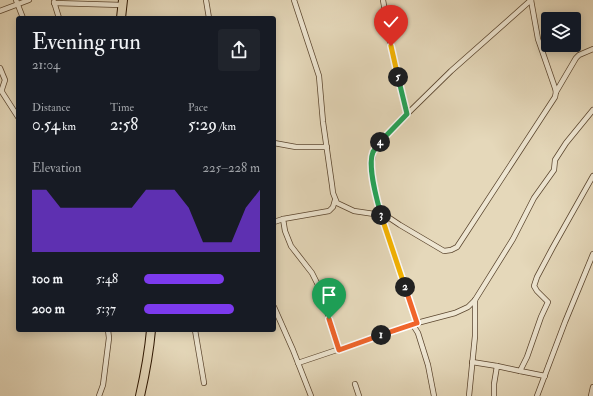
<!DOCTYPE html>
<html lang="en">
<head>
<meta charset="utf-8">
<style>
  :root { --surface:#171b24; --page:#20242c; --text:#f1f3f6; --muted:#9ea1a6; --accent:#7c3aed }
  body { margin:0; font-family:"IM FELL Double Pica",serif; background:var(--page); color:var(--text); height:100vh; display:flex; flex-direction:column; font-size:15px; white-space:nowrap }
  * { box-sizing:border-box; margin:0 }
  p { font-size:13px; color:var(--muted) }
  .icon { flex:none; width:22px; height:22px; fill:none; stroke:currentColor; stroke-width:2; stroke-linecap:round; stroke-linejoin:round }
  .map { position:relative; flex:1; overflow:hidden }
  .sheet { position:absolute; left:16px; top:16px; width:260px; height:316px; display:flex; flex-direction:column; background:var(--surface); border-radius:4px; box-shadow:0 2px 10px #0003 }
  .sheet>* { flex:none }
  .buttons { position:absolute; left:541px; top:12px; display:grid; gap:8px }
  .buttons a { display:grid; place-items:center; width:40px; height:40px; border-radius:4px; background:var(--surface); box-shadow:0 2px 10px #0003; font-size:20px }
  .pin { position:absolute; display:grid; place-items:center; width:34px; height:34px; color:#fff; margin:-41px -17px; border-radius:50% 50% 50% 0; rotate:-45deg; box-shadow:0 0 4px #0007 }
  .pin .icon { rotate:45deg }
  .km { position:absolute; width:20px; height:20px; margin:-10px; border-radius:50%; background:#222; color:#fff; font-size:11px; line-height:20px; text-align:center }
  .round { display:grid; place-items:center; flex:none; width:42px; height:42px; border-radius:4px; background:var(--page) }
  .summary { display:flex; align-items:center; justify-content:space-between; height:68px; padding:0 16px }
  h1 { font-size:22px; font-weight:600; line-height:30px }
  .stats { display:grid; grid-template-columns:repeat(3,1fr); gap:6px; height:68px; padding:4px 16px }
  .stats div { display:grid; align-content:center }
  .stats b { font-size:17px; font-weight:600 }
  .stats small { font-size:11px; font-weight:400 }
  .stats p { font-size:11px }
  .chart { height:112px; padding:8px 16px }
  .chart p { display:flex; justify-content:space-between }
  .chart svg { width:100%; height:72px; margin-top:4px; fill:var(--accent); opacity:.7 }
  ul { padding:0 16px; list-style:none; font-size:13px }
  li { display:grid; grid-template-columns:64px 48px 1fr; align-items:center; height:30px }
  li i { height:10px; border-radius:5px; background:var(--accent) }
  .map>svg:first-child { display:block }
</style>
</head>
<body>
<div class="map">
<svg width="593" height="396" viewBox="0 0 593 396">
  <rect width="100%" height="100%" fill="#e5d8ba"/>
  <filter id="stains"><feTurbulence type="fractalNoise" baseFrequency=".005" numOctaves="4"/><feColorMatrix values="0 0 0 0 .2 0 0 0 0 .09 0 0 0 0 .02 0 0 0 .5 -.17"/></filter>
  <radialGradient id="worn" r=".72"><stop offset=".6" stop-color="#630" stop-opacity="0"/><stop offset="1" stop-color="#630" stop-opacity=".3"/></radialGradient>
  <g fill="none" stroke-linecap="round" stroke-linejoin="round">
    <g stroke="#5b462f" stroke-width="6">
      <g id="street">
        <path d="M16 0 23 18"/>
        <path d="M206 0 209 18"/>
        <path d="M294 0 319 76 323 122 332 185 333 193 337 203 354 211 381 215H385L400 225 444 251 451 250 457 247 555 97 556 92 555 88 538 39 531 0"/>
        <path d="M383 0 391 46 407 114"/>
        <path d="M54 2 59 18"/>
        <path d="M54 3 122 5"/>
        <path d="M0 11 29 0"/>
        <path d="M0 68 5 80 2 89V92L18 117"/>
        <path d="M556 92 576 58 579 55 593 49"/>
        <path d="M274 143 296 147H327"/>
        <path d="M335 200 333 207 329 211 283 219 285 231 291 246 312 273 320 289 339 349"/>
        <path d="M274 222 283 219"/>
        <path d="M274 307 293 350 311 396"/>
        <path d="M417 323 381 215 376 195 371 170 373 153 379 143 402 119 451 71 531 0"/>
        <path d="M413 325 418 333 428 365 434 396"/>
        <path d="M195 330 204 383"/>
        <path d="M472 362 497 366"/>
        <path d="M298 363 417 323 455 313 468 307 475 300 513 239 534 198 554 170 555 160 566 143 593 110"/>
        <path d="M520 371 545 376"/>
        <path d="M355 384 359 396"/>
        <path d="M99 396 103 385 109 338 108 330"/>
        <path d="M469 396 475 336V300"/>
        <path d="M494 396V384L497 366 520 371 527 357 541 317 548 302 537 291 534 286 537 277 553 247 593 176"/>
        <path d="M537 396 565 322 593 254"/>
        <path d="M591 396 593 387"/>
      </g>
    </g>
    <g stroke="#2d1601" stroke-width="10">
      <g id="highway">
        <path d="M121 18 123 0"/>
        <path d="M140 396C145 374 149 353 151 330"/>
      </g>
    </g>
    <use href="#street" stroke="#eee6d2" stroke-width="4.5"/>
    <use href="#highway" stroke="#e5d8ba" stroke-width="8"/>
  </g>
  <g fill="none" stroke-linecap="round" stroke-linejoin="round">
    <g stroke="#fff" stroke-width="8">
      <path id="split-1" d="M329 319 339 350 381 335"/>
    </g>
    <g stroke="#fff" stroke-width="8">
      <path id="split-2" d="M381 335 417 323 405 287"/>
    </g>
    <g stroke="#fff" stroke-width="8">
      <path id="split-3" d="M381 215 405 287"/>
    </g>
    <g stroke="#fff" stroke-width="8">
      <path id="split-4" d="M380 142C378 145 375 149 373 152 367 166 377 200 381 215"/>
    </g>
    <g stroke="#fff" stroke-width="8">
      <path id="split-5" d="M380 142 407 114 398 77"/>
    </g>
    <g stroke="#fff" stroke-width="8">
      <path id="split-6" d="M391 46 398 77"/>
    </g>
    <use href="#split-1" stroke="#f0652b" stroke-width="5"/>
    <use href="#split-2" stroke="#f0652b" stroke-width="5"/>
    <use href="#split-3" stroke="#f5b400" stroke-width="5"/>
    <use href="#split-4" stroke="#22a559" stroke-width="5"/>
    <use href="#split-5" stroke="#22a559" stroke-width="5"/>
    <use href="#split-6" stroke="#f5b400" stroke-width="5"/>
  </g>
  <rect width="100%" height="100%" filter="url(#stains)"/>
  <rect width="100%" height="100%" fill="url(#worn)"/>
</svg>
<div class="buttons">
<a><svg class="icon" aria-label="layers" viewBox="0 0 24 24"><path d="M12 4l9 5-9 5-9-5zM3 14l9 5 9-5"/></svg></a>
</div>
<div class="pin" style="left:329px;top:319px;background:#1e9e55"><svg class="icon" aria-label="arrive" viewBox="0 0 24 24"><path d="M6 21V4h12l-3 4 3 4H6"/></svg></div>
<div class="pin" style="left:391px;top:46px;background:#d93025"><svg class="icon" aria-label="check" viewBox="0 0 24 24"><path d="M5 12l5 5 9-10"/></svg></div>
<b class="km" style="left:381px;top:335px">1</b>
<b class="km" style="left:405px;top:287px">2</b>
<b class="km" style="left:381px;top:215px">3</b>
<b class="km" style="left:380px;top:142px">4</b>
<b class="km" style="left:398px;top:77px">5</b>
<section class="sheet">
<div class="summary"><div><h1>Evening run</h1><p>21:04</p></div><a class="round"><svg class="icon" aria-label="share" viewBox="0 0 24 24"><path d="M12 15V3M7 8l5-5 5 5M5 13v7h14v-7"/></svg></a></div>
<div class="stats">
<div><p>Distance</p><b>0.54<small> km</small></b></div>
<div><p>Time</p><b>2:58</b></div>
<div><p>Pace</p><b>5:29<small> /km</small></b></div>
</div>
<div class="chart"><p><span>Elevation</span>225–228 m</p>
<svg viewBox="0 0 160 44" preserveAspectRatio="none"><path d="M0 44V6L10 6L20 17L30 17L40 17L50 17L60 17L70 17L80 6L90 6L100 6L110 17L120 38L130 38L140 38L150 17L160 6V44z"/></svg>
</div>
<ul>
<li><b>100 m</b>5:48<i style="width:69%"></i></li>
<li><b>200 m</b>5:37<i style="width:78%"></i></li>
</ul>
</section>
</div>
</body>
</html>
